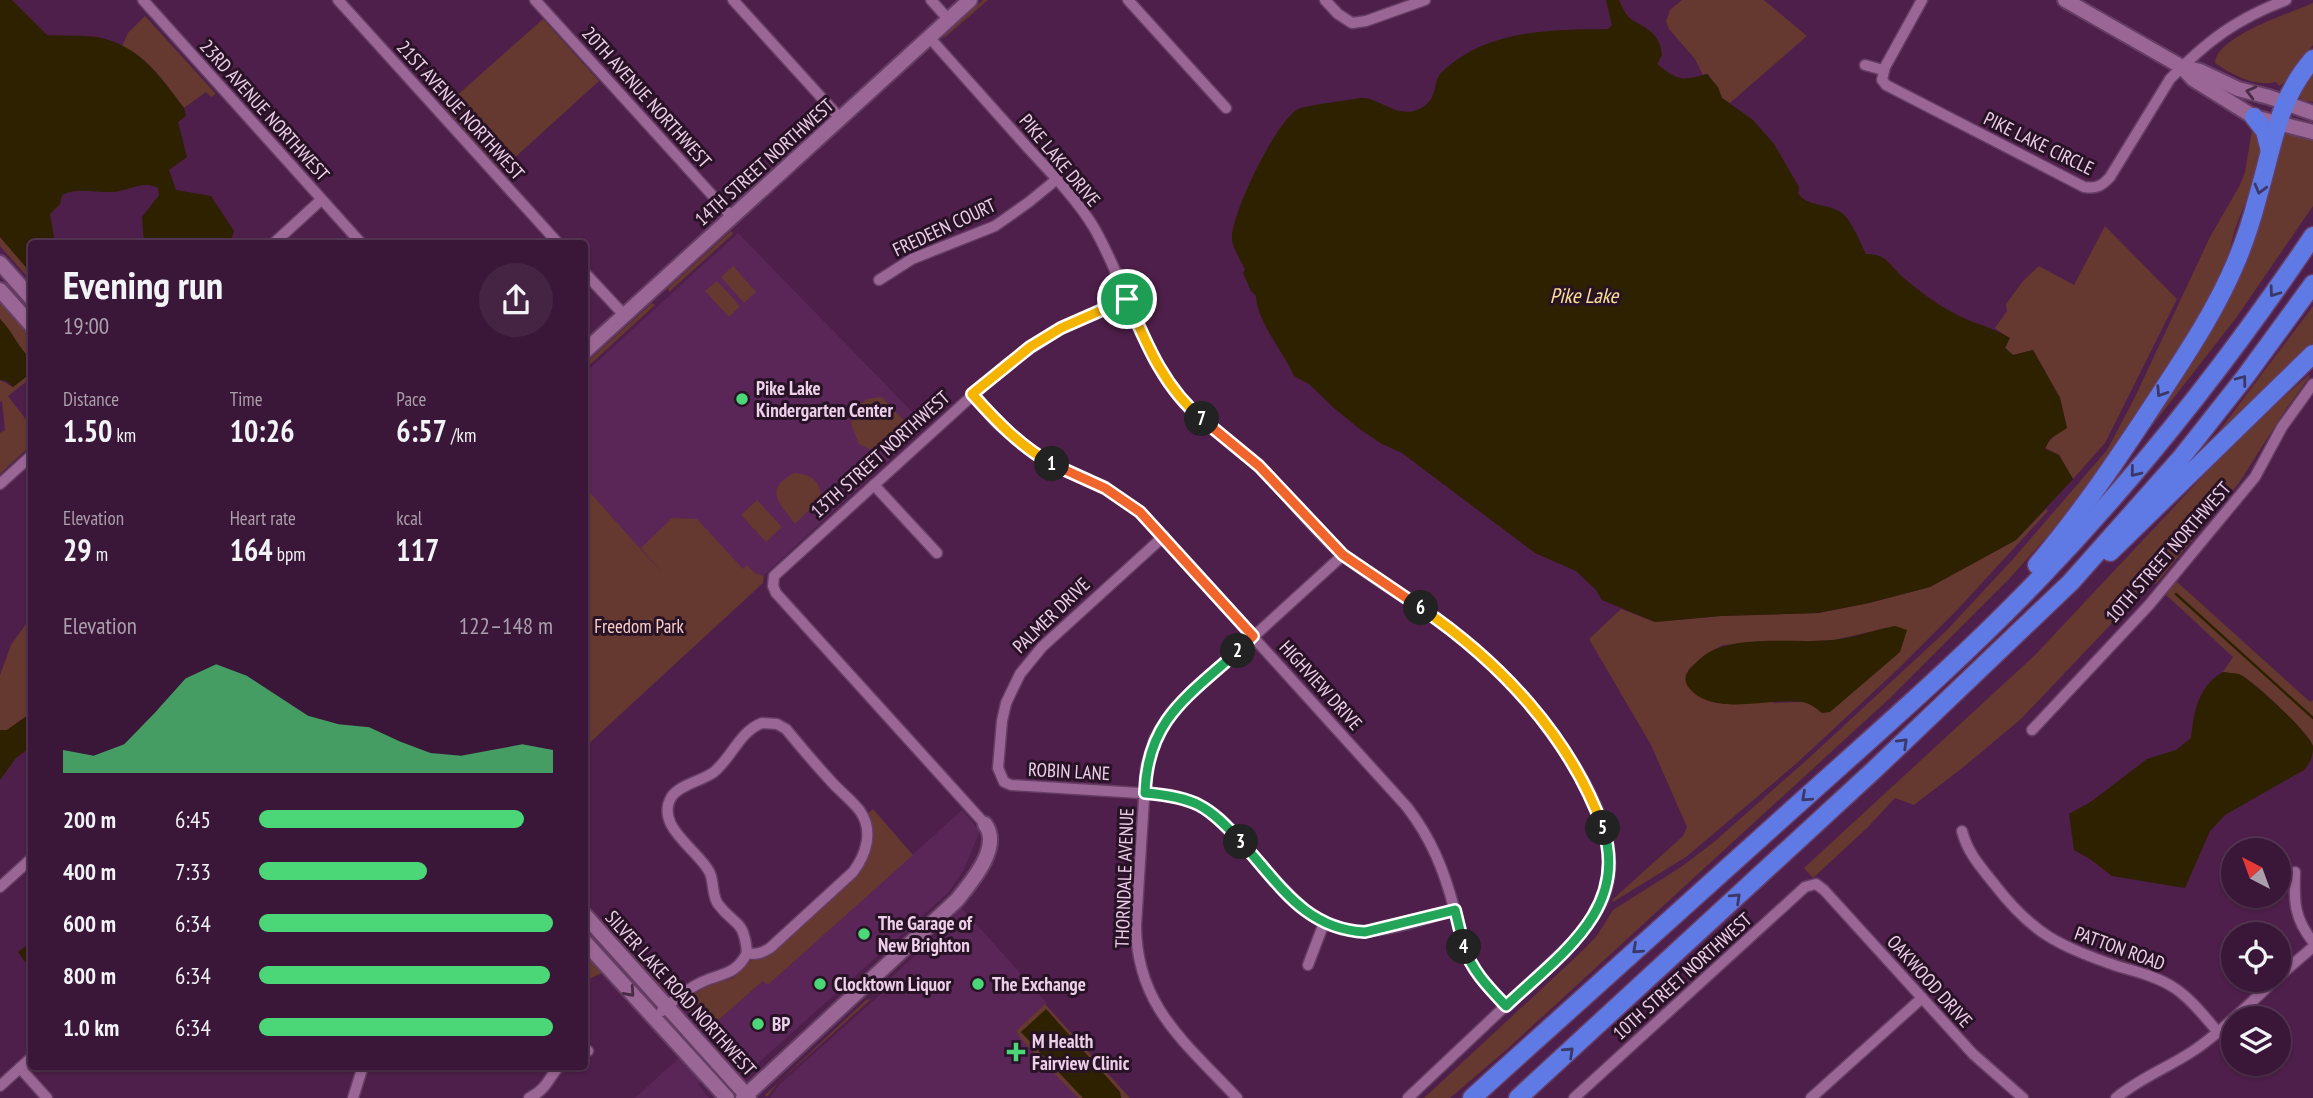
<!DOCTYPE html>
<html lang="en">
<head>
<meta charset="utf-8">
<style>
  :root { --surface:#3a1738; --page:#452443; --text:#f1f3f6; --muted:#ab9fae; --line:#543653; --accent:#4bd677 }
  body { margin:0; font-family:"PT Sans Narrow",sans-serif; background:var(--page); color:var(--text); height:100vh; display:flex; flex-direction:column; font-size:26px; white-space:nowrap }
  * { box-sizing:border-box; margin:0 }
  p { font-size:23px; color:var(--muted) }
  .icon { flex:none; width:38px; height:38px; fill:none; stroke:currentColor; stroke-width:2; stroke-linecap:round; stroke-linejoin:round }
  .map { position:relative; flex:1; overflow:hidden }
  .sheet { position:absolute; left:28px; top:240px; width:560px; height:830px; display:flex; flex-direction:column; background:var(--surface); border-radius:7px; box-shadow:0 2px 5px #0004,0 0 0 2px var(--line) }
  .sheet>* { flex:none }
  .needle { width:46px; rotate:319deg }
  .tools { position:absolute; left:2221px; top:838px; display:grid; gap:14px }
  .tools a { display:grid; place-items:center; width:70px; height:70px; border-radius:50%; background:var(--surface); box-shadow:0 2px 5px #0004,0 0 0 2px var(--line); font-size:35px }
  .pin { position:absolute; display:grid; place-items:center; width:60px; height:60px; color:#fff; margin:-30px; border:4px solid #fff; border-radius:50%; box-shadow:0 2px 7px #0007 }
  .km { position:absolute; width:35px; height:35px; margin:-18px; border-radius:50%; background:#222; color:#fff; font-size:19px; line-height:35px; text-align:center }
  .round { display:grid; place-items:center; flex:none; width:74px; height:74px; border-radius:37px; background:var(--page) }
  .summary { display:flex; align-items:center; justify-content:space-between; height:119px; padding:0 35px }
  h1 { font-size:38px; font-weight:600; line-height:52px }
  .metrics { display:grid; grid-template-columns:repeat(3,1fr); gap:10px; height:119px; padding:7px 35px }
  .metrics div { display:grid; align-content:center }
  .metrics b { font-size:30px; font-weight:600 }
  .metrics small { font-size:19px; font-weight:400 }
  .metrics p { font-size:19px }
  .chart { height:196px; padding:14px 35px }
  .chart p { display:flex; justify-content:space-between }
  .chart svg { width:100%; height:126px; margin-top:7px; fill:var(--accent); opacity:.7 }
  ul { padding:0 35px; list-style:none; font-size:23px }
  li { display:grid; grid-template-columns:112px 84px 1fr; align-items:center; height:52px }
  li i { height:18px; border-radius:9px; background:var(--accent) }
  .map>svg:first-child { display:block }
</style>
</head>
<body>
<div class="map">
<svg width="2313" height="1098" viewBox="0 0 2313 1098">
  <rect width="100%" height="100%" fill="#4e1f4a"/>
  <g fill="#5a2657">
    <path d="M738 233 926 426 763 576 755 573 748 566 708 602 699 605 688 602 683 597 585 487V373Z"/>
    <path d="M962 810 980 831 964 869 949 892 746 1074 737 1066 706 1031 763 981 769 984Z"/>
    <path d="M961 907 1047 1003 1016 1031 1078 1098H770L779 1085 882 993 883 985 951 923 956 911Z"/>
    <path d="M680 1057 702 1080 698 1084 709 1098H635Z"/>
  </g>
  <g fill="#653830" fill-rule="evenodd">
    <path d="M983 0H988L943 39 946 34Z"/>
    <path d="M1682 0H1764L1807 36 1730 103 1722 98 1708 74 1703 75 1695 59 1669 29 1666 21 1670 10Z"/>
    <path d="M2313 3V45L2284 83 2279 86 2276 82C2255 87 2232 75 2215 63 2216 36 2291 13 2313 3Z"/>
    <path d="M145 16 216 94 211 97 206 92 184 108C166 84 149 58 122 46L128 33Z"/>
    <path d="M543 19 599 81 501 170 444 107Z"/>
    <path d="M2313 67V102L2302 100 2298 94Z"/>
    <path d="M2253 124 2263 139 2259 168 2235 229 2225 267 2211 296 2187 339 2116 448 2067 514 2010 578 1890 698 1505 1051 1450 1098H1424L1578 955 1596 937 1613 910 1681 867 1714 842 1810 757 1946 631 2014 558 2107 450 2134 399 2210 237 2240 185 2245 172Z"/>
    <path d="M2287 132 2313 138V206L2236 318 2133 450 2185 366 2282 137Z"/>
    <path d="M2105 226 2177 299 2105 443 2073 479 2059 455 2044 447 2055 435 2067 428 2060 398 2033 350 2013 355 2005 348 2009 338 1995 328 2007 311 2006 304 2023 281 2039 266 2074 285Z"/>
    <path d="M731 231 733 234 669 292 668 288Z"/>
    <path d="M0 237 31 273V281L0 246Z"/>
    <path d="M733 266 756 292 744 303 721 277Z"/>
    <path d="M717 281 740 306 729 317 705 291Z"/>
    <path d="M0 300 31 335V359C18 348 13 332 0 319Z"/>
    <path d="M652 303 655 305 585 369V364Z"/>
    <path d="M2313 306V347L2220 438 2216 435Z"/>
    <path d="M31 373V378L8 396 31 426V445L0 474V433L5 430 2 401 0 402V380L13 387Z"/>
    <path d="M2309 375 2310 376 2284 412 2239 483 2156 584 2152 581 2021 719 1966 765 1914 805 1895 798 1867 828 1813 878 1804 868 2035 655 2250 426Z"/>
    <path d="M882 397 908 425 886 446 871 450 859 444 851 424 854 409 867 399Z"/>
    <path d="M794 473C811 474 821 481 821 498L795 524C779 502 763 490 794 473Z"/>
    <path d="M585 487 663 574 641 548 672 518 697 519 743 569 747 565 755 573 764 576 763 583 585 747Z"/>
    <path d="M757 500 782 527 766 542 741 515Z"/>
    <path d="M2046 509 2048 511 1958 609 1898 669 1797 763 1686 857 1613 902 1612 900 1683 836 1687 827 1651 745 1589 639 1621 609 1655 622 1721 616 1818 613 1869 603 1930 587 2016 540ZM1895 626C1879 649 1849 708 1822 713L1814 706 1804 702 1774 703 1688 670 1705 655 1723 645 1834 640Z"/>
    <path d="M2175 580 2308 700 2311 702 2313 700V746C2306 731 2255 681 2240 675 2235 673 2228 673 2223 672L2233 657 2164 593Z"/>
    <path d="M31 617V713L7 730H0V675L11 645Z"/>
    <path d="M873 809 913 855 769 984H766L763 981 706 1031 681 1003 705 987 733 978 749 961 767 957 856 876C870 858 877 836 867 814Z"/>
    <path d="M584 901 667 992 665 993 585 904Z"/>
    <path d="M584 951 604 972 585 981H584Z"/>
    <path d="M871 999 777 1084 767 1097 765 1095 866 1000Z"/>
    <path d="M1045 1004 1130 1098H1121L1120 1092 1047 1010 1021 1032 1083 1098H1078L1021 1039 1016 1031Z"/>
  </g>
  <g fill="#2d2100">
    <path d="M0 0H12L47 35C63 36 81 35 97 37 139 45 160 76 184 108L186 116 178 122 187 157 169 170 176 190 211 196 234 231 230 243H144L142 217 159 195 158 188C143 180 128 191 113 192 97 193 77 187 62 195L60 204 50 214 55 243H32L31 273 0 237Z"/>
    <path d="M1606 0H1619C1622 6 1625 15 1631 19 1648 30 1659 32 1662 55L1657 64C1677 81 1683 81 1707 74L1718 87 1722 98 1753 120 1774 144 1799 187 1798 193C1805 207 1831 203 1843 214 1853 223 1860 242 1866 254 1887 253 1891 268 1905 279 1918 290 1935 303 1950 311 1969 323 1991 326 2010 338L2005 348 2013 355 2033 350 2060 398 2067 428 2050 439 2045 449 2059 455 2073 479 2016 540 1930 587 1869 603 1818 613 1721 616 1655 622 1602 600 1596 590 1576 571 1535 553 1402 453 1382 444 1361 430 1334 408 1309 384 1294 376C1284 352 1257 322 1256 296L1251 291 1243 273 1245 269C1241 261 1233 249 1232 240 1230 215 1277 120 1298 109 1303 106 1354 99 1361 98 1379 97 1396 118 1417 110 1440 101 1431 83 1442 72 1488 29 1549 30 1608 29L1612 25Z"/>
    <path d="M0 319C13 332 19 349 31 359V373L13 387 6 381 0 380Z"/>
    <path d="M1895 626 1907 630 1900 652 1830 712 1822 713C1816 708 1811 704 1803 702 1772 697 1714 718 1689 688 1679 675 1692 667 1701 658 1730 633 1794 644 1832 640 1853 638 1874 630 1895 626Z"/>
    <path d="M2223 672C2228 673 2234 673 2239 674 2251 679 2310 733 2313 746 2313 757 2310 763 2304 770L2225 815 2210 831 2185 888 2112 876 2090 859 2074 850 2069 814 2092 801 2147 759 2176 750 2191 738C2194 712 2198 686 2223 672Z"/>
    <path d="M31 713V747L16 758 0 780V730H7Z"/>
    <path d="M31 942V970L18 952Z"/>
    <path d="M1046 1009 1120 1092 1121 1098H1083L1021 1032Z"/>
  </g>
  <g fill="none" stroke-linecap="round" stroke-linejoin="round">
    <path stroke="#2d2100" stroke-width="2.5" d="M2176 594 2313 718"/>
    <g stroke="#663d64" stroke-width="13">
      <g id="street">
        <path d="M143 0 361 243"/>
        <path d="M338 0 558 243"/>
        <path d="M535 0 732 217"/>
        <path d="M733 0 840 118"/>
        <path d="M931 0 948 19"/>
        <path d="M1128 0 1226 108"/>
        <path d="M1325 0 1338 14 1352 23 1366 21 1425 0"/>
        <path d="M1922 0 1885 67 1882 80 1886 85 2084 187C2096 189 2102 186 2110 177L2170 79C2207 41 2236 19 2286 0"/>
        <path d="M929 37C962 74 995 111 1028 148 1051 173 1075 197 1093 226 1126 282 1139 349 1182 400 1204 425 1234 443 1258 466 1287 493 1314 532 1344 556 1384 588 1431 611 1471 645 1526 692 1620 801 1609 878 1605 905 1589 925 1571 944L1408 1098"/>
        <path d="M1865 65 1883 70"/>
        <path d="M274 243 321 200"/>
        <path d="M584 272 625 316"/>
        <path d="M879 280 912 259 995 226 1029 202 1057 179"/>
        <path d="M972 394 997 423 1032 452 1051 464 1105 488 1140 512 1407 807C1431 838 1444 870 1454 908 1460 929 1462 950 1474 969 1483 983 1494 994 1506 1006"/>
        <path d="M0 484 32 455"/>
        <path d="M874 485 937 553"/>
        <path d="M1164 536 1042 647 1020 674 1006 703 1002 721 998 768 1004 782 1011 785 1171 795C1191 799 1206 807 1221 820 1237 837 1253 854 1268 872 1296 902 1320 933 1365 931 1393 931 1428 917 1455 910"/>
        <path d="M762 723 777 724 786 729C800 746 814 763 829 779 838 790 851 799 860 811 874 831 866 855 853 872L770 948C762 953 757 955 747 953 744 918 735 927 718 904 712 896 714 883 710 873 699 850 653 826 672 796 681 784 702 781 714 772 733 756 739 732 762 723Z"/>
        <path d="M2032 730 2149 605 2255 477 2282 427 2313 384"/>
        <path d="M985 824 776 593 773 586 774 576 1007 364 1061 328 1127 300"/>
        <path d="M1962 831C1968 854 1981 867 1995 885 2032 933 2060 947 2117 966 2137 972 2159 977 2176 989 2192 1000 2205 1017 2217 1031"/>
        <path d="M2295 872C2294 902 2294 918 2313 942"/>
        <path d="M0 887 32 858"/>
        <path d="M1308 965 1324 923"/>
        <path d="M2278 977 2313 947"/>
        <path d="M662 1011C674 1000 687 989 702 982 722 973 736 975 747 953"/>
        <path d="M584 1053 588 1051"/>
        <path d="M20 1068 47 1098"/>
        <path d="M0 1086 32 1057"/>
        <path d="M353 1098 363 1066"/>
        <path d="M529 1098C547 1089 548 1079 559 1066"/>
        <path d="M1237 1098C1186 1043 1136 1006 1136 925L1146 767 1155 738 1173 710 1343 555"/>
        <path d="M1574 1098 1805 887 1816 884 1824 890 1973 1054 2023 1098"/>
        <path d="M1811 1098 1922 998"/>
        <path d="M2116 1098C2141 1077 2170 1067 2196 1049 2225 1029 2250 1003 2275 980"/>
      </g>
    </g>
    <g stroke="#663d64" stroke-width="18">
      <g id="secondary">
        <path d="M2065 0 2182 67 2193 79 2254 117 2313 132"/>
        <path d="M2183 67 2200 71 2238 89 2269 97 2313 113"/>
        <path d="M0 263 32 299"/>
        <path d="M0 290 32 326"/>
        <path d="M584 352 970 0"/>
        <path d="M584 914 749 1098"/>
        <path d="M584 941 727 1098"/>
        <path d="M743 1098 957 900C972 881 1002 847 985 824"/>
      </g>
    </g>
    <g stroke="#663d64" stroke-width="21">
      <g id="highway">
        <path d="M2254 117 2265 131 2270 151"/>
        <path d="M2110 552 2313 354"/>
        <path d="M2037 565C2082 512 2121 454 2159 396 2187 353 2216 310 2236 262 2245 241 2252 219 2258 196 2273 146 2277 100 2313 59"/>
        <path d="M1472 1098C1583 997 1695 897 1806 797 1884 727 1964 657 2037 581 2139 475 2231 358 2313 236"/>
        <path d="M1518 1098 1874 770 2071 582 2181 458 2245 377 2313 284"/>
      </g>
    </g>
    <use href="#street" stroke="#9a6695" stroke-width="10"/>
    <use href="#secondary" stroke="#9a6695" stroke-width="14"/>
    <use href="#highway" stroke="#5f7ae4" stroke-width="18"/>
  </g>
  <defs><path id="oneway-chevron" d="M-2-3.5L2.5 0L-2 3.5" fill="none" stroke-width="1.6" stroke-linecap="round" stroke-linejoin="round" transform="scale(1.75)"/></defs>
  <g stroke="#4a2c47">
    <use href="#oneway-chevron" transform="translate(2251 92) rotate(-166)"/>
    <use href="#oneway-chevron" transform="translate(630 992) rotate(48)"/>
  </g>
  <g stroke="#3b3768">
    <use href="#oneway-chevron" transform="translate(2260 189) rotate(105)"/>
    <use href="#oneway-chevron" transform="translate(2274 292) rotate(126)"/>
    <use href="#oneway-chevron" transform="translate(2242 380) rotate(-53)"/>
    <use href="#oneway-chevron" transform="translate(2161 392) rotate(123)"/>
    <use href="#oneway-chevron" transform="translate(2135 472) rotate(129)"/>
    <use href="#oneway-chevron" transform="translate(1903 743) rotate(-44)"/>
    <use href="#oneway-chevron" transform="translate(1806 797) rotate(138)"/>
    <use href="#oneway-chevron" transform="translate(1736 898) rotate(-43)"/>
    <use href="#oneway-chevron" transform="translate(1637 949) rotate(138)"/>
    <use href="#oneway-chevron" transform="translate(1569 1052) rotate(-43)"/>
  </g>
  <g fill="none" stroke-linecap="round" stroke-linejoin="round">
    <g stroke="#fff" stroke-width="14">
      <path id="split-1" d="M1052 464C1020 446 996 421 972 394L1030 347 1061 328 1127 299"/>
    </g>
    <g stroke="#fff" stroke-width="14">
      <path id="split-2" d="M1052 464 1105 488 1140 512 1253 636 1238 651"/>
    </g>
    <g stroke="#fff" stroke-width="14">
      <path id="split-3" d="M1238 651C1188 696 1147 720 1145 793 1194 797 1208 805 1241 842"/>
    </g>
    <g stroke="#fff" stroke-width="14">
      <path id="split-4" d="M1241 842C1279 883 1304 929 1365 932L1455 910 1464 947"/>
    </g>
    <g stroke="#fff" stroke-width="14">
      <path id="split-5" d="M1464 947C1472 971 1489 988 1506 1006 1558 956 1630 910 1603 828"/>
    </g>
    <g stroke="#fff" stroke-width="14">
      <path id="split-6" d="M1421 608C1500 662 1570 736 1603 828"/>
    </g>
    <g stroke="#fff" stroke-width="14">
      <path id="split-7" d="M1202 419 1259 466 1343 555 1421 608"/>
    </g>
    <g stroke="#fff" stroke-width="14">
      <path id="split-8" d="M1127 299C1146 343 1164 388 1202 419"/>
    </g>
    <use href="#split-1" stroke="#f5b400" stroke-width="9"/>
    <use href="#split-2" stroke="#f0652b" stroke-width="9"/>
    <use href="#split-3" stroke="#22a559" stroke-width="9"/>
    <use href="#split-4" stroke="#22a559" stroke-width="9"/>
    <use href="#split-5" stroke="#22a559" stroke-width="9"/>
    <use href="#split-6" stroke="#f5b400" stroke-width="9"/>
    <use href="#split-7" stroke="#f0652b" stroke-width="9"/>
    <use href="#split-8" stroke="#f5b400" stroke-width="9"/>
  </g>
  <g fill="#4bd677" stroke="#281326" stroke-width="2.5">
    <circle cx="742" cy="399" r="7"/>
    <circle cx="864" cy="934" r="7"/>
    <circle cx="820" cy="984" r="7"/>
    <circle cx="978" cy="984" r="7"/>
    <circle cx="758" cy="1024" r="7"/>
    <path d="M1012.5 1041.5h7v7h7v7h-7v7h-7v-7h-7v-7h7z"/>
  </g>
  <g text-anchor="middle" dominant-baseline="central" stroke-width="6" stroke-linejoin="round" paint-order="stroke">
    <g font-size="19" fill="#edcfe9" stroke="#281326">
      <text transform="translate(647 97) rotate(48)">20TH AVENUE NORTHWEST</text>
      <text transform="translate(265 110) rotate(48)">23RD AVENUE NORTHWEST</text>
      <text transform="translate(461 110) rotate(48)">21ST AVENUE NORTHWEST</text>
      <text transform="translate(2039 143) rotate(26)">PIKE LAKE CIRCLE</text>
      <text transform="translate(1060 160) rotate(50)">PIKE LAKE DRIVE</text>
      <text transform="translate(764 162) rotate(-42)">14TH STREET NORTHWEST</text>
      <text transform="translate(944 227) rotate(-25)">FREDEEN COURT</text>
      <text transform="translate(880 454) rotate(-42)">13TH STREET NORTHWEST</text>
      <text transform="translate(2168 552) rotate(-49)">10TH STREET NORTHWEST</text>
      <text transform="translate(1051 615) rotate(-44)">PALMER DRIVE</text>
      <text transform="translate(1321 685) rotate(48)">HIGHVIEW DRIVE</text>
      <text transform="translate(1069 771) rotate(3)">ROBIN LANE</text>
      <text transform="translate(1124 878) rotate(-88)">THORNDALE AVENUE</text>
      <text transform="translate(2120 948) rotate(20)">PATTON ROAD</text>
      <text transform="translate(1682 976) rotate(-42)">10TH STREET NORTHWEST</text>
      <text transform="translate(1930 981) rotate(48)">OAKWOOD DRIVE</text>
      <text transform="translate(681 993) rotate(48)">SILVER LAKE ROAD NORTHWEST</text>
    </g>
    <g font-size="19" font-weight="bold" fill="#edcfe9" stroke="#281326" text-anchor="start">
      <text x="756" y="388">Pike Lake<tspan x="756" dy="22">Kindergarten Center</tspan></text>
      <text x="878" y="923">The Garage of<tspan x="878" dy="22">New Brighton</tspan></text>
      <text x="834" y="984">Clocktown Liquor</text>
      <text x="992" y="984">The Exchange</text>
      <text x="772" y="1024">BP</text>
      <text x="1032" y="1041">M Health<tspan x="1032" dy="22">Fairview Clinic</tspan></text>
    </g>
    <g font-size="19" fill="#f8cfc7" stroke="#281326">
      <text x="639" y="626">Freedom Park</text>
    </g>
    <g font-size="21" font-style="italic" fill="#fae096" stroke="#281326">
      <text x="1584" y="295">Pike Lake</text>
    </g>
  </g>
</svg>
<div class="tools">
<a><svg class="needle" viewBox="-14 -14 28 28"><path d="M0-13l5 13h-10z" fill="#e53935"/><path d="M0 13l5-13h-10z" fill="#ab9fae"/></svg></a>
<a><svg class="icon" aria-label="locate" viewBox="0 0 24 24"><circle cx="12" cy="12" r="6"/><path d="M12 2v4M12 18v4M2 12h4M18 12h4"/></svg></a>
<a><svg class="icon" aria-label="layers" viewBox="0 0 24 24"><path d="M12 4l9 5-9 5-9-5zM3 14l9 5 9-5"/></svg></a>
</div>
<div class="pin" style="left:1127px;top:299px;background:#1e9e55"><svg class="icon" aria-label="arrive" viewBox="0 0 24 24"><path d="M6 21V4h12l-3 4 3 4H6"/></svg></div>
<b class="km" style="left:1052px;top:464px">1</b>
<b class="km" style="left:1238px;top:651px">2</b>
<b class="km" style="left:1241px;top:842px">3</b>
<b class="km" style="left:1464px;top:947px">4</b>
<b class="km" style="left:1603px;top:828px">5</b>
<b class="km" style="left:1421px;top:608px">6</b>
<b class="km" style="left:1202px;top:419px">7</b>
<section class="sheet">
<div class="summary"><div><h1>Evening run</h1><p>19:00</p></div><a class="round"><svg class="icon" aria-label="share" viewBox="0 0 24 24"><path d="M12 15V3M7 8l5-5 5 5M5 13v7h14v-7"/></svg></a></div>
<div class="metrics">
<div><p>Distance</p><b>1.50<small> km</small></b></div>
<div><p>Time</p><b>10:26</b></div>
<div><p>Pace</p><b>6:57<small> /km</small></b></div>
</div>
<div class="metrics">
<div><p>Elevation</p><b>29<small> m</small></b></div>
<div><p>Heart rate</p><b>164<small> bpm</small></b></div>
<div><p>kcal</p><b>117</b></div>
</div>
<div class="chart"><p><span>Elevation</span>122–148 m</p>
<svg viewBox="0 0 160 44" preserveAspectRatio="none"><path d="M0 44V36L10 38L20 34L30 23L40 11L50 6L60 10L70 17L80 24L90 27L100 28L110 33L120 37L130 38L140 36L150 34L160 36V44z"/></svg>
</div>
<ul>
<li><b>200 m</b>6:45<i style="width:90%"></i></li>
<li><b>400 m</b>7:33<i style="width:57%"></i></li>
<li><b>600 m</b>6:34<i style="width:100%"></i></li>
<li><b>800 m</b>6:34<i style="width:99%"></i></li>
<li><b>1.0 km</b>6:34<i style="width:100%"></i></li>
</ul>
</section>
</div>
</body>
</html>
